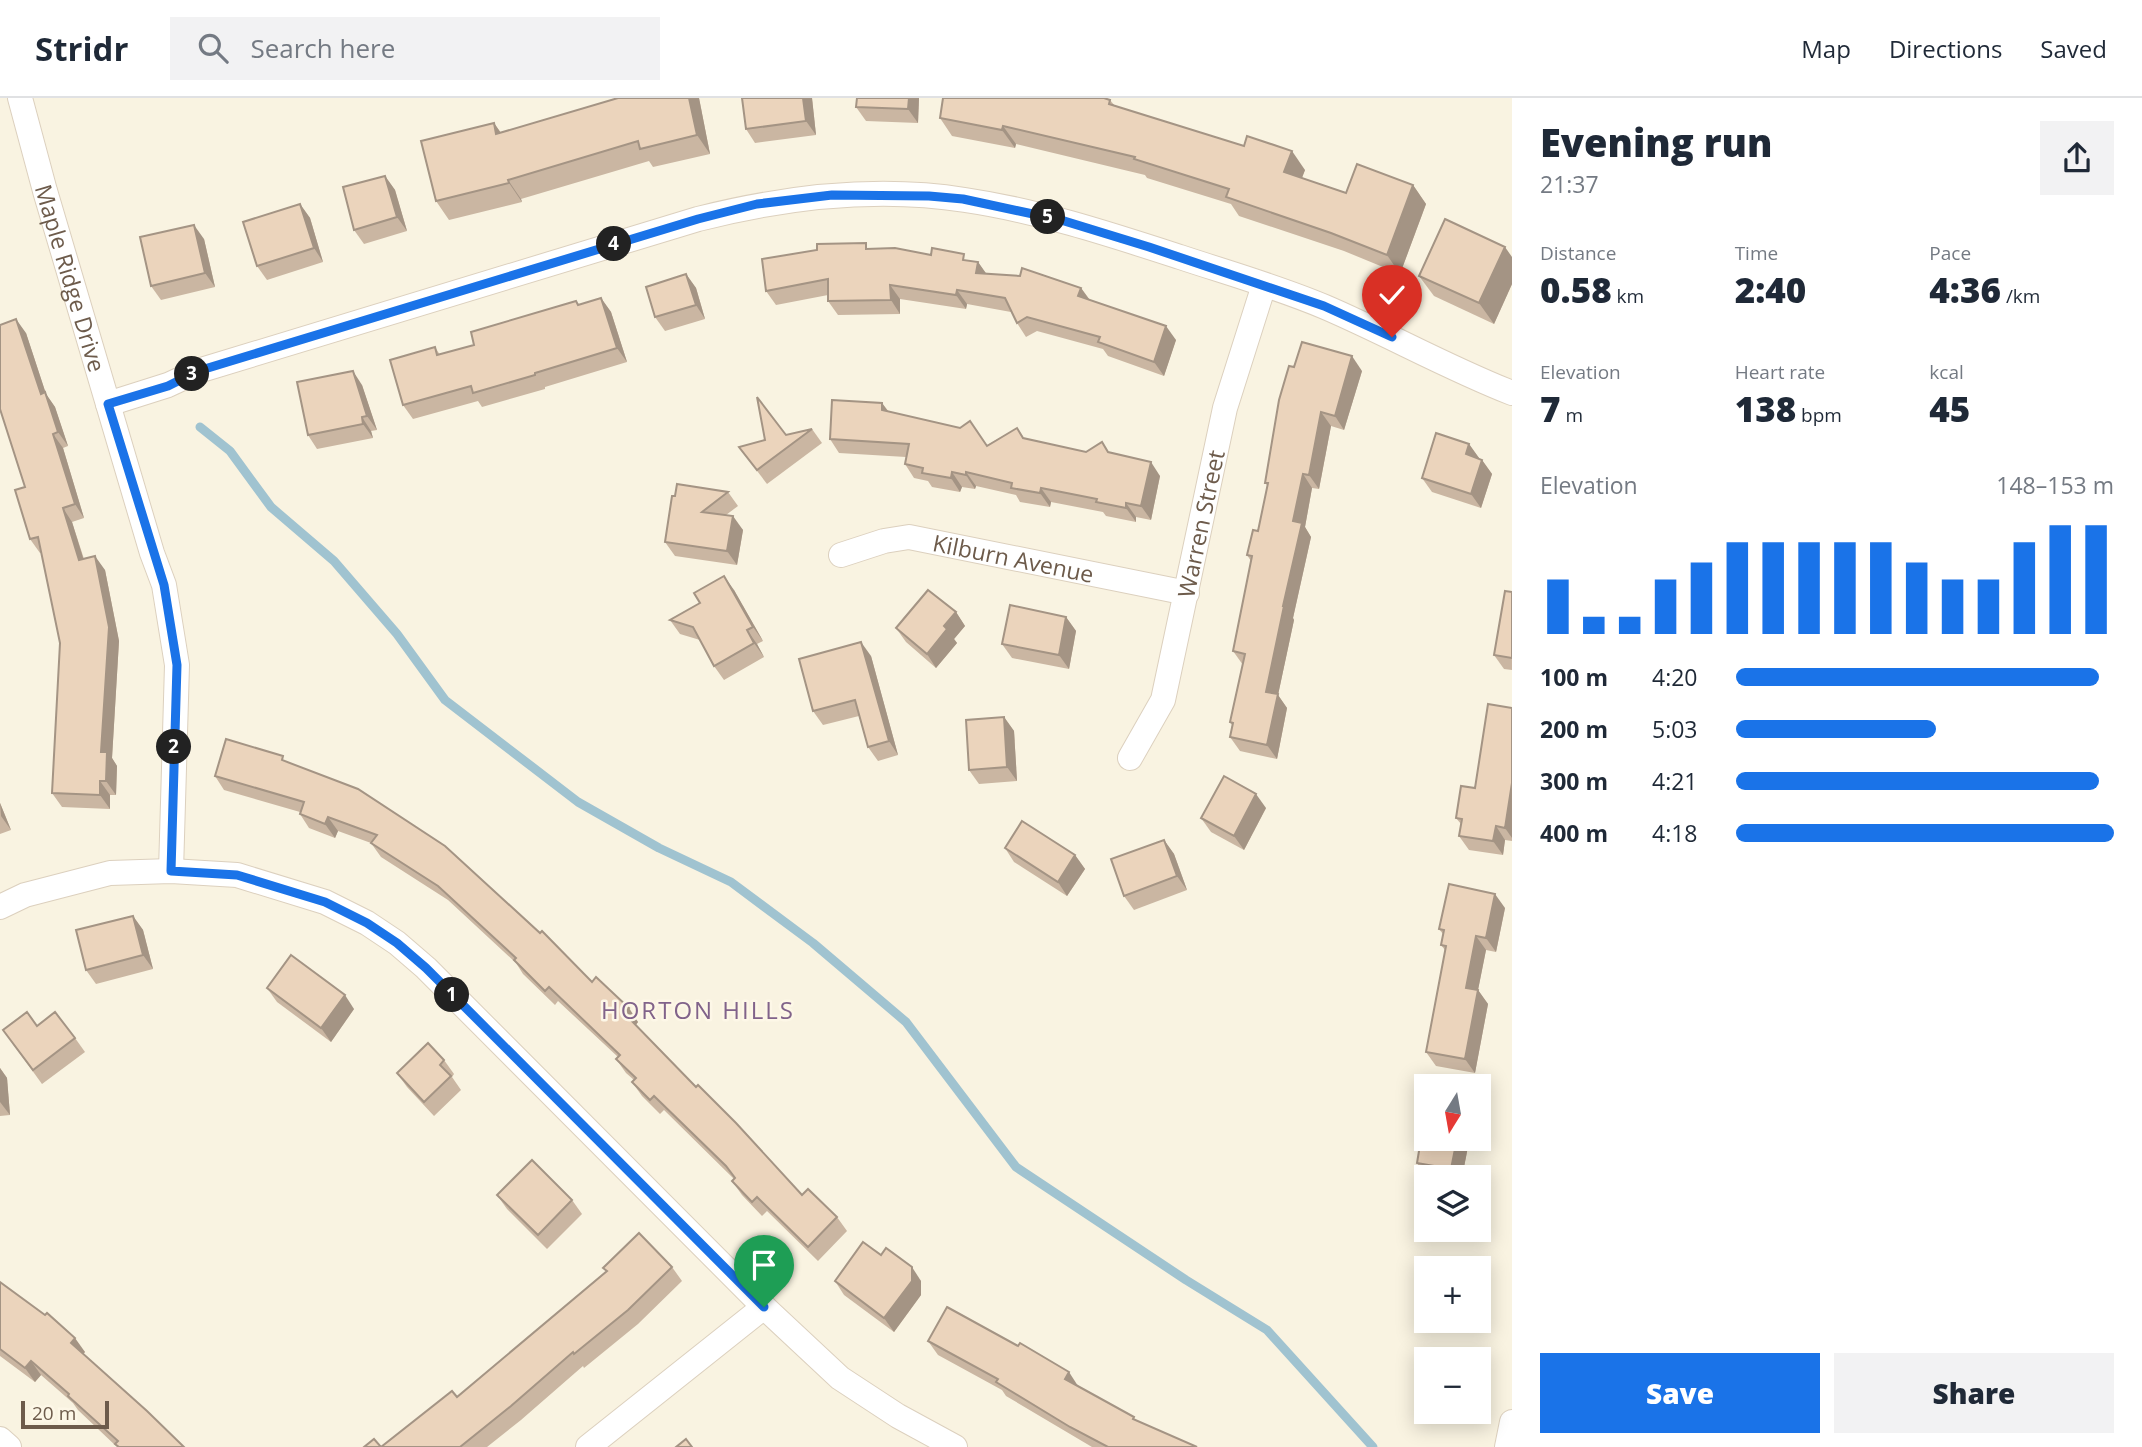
<!DOCTYPE html>
<html lang="en">
<head>
<meta charset="utf-8">
<style>
  :root { --surface:#fff; --page:#f2f2f3; --text:#1f2937; --muted:#747a83; --line:#e0e1e3; --accent:#1a73e8 }
  body { margin:0; font-family:"Open Sans",sans-serif; background:var(--page); color:var(--text); height:100vh; display:flex; flex-direction:column; font-size:26px; white-space:nowrap }
  * { box-sizing:border-box; margin:0 }
  p { font-size:23px; color:var(--muted) }
  .icon { flex:none; width:38px; height:38px; fill:none; stroke:currentColor; stroke-width:2; stroke-linecap:round; stroke-linejoin:round }
  .map { position:relative; flex:1; overflow:hidden }
  .drawer { display:flex; flex-direction:column; background:var(--surface); width:630px }
  .drawer>* { flex:none }
  .needle { width:46px; rotate:191deg }
  .fabs { position:absolute; left:1414px; top:976px; display:grid; gap:14px }
  .fabs a { display:grid; place-items:center; width:77px; height:77px; border-radius:0px; background:var(--surface); box-shadow:0 4px 18px #0003; font-size:35px }
  .scale { position:absolute; left:21px; bottom:18px; width:88px; box-sizing:border-box; padding-left:7px; border:4px solid #6d5b4b; border-top:0; font-size:19px; line-height:24px; white-space:nowrap; color:#6d5b4b; -webkit-text-stroke:5px #fdf7e7; paint-order:stroke }
  .pin { position:absolute; display:grid; place-items:center; width:60px; height:60px; color:#fff; margin:-72px -30px; border-radius:50% 50% 50% 0; rotate:-45deg; box-shadow:0 0 7px #0007 }
  .pin .icon { rotate:45deg }
  .km { position:absolute; width:35px; height:35px; margin:-18px; border-radius:50%; background:#222; color:#fff; font-size:19px; line-height:35px; text-align:center }
  .round { display:grid; place-items:center; flex:none; width:74px; height:74px; border-radius:0px; background:var(--page) }
  .head { display:flex; align-items:center; justify-content:space-between; height:119px; padding:0 28px }
  h1 { font-size:38px; font-weight:800; line-height:52px }
  .figures { display:grid; grid-template-columns:repeat(3,1fr); gap:10px; height:119px; padding:7px 28px }
  .figures div { display:grid; align-content:center }
  .figures b { font-size:35px; font-weight:800 }
  .figures small { font-size:19px; font-weight:400 }
  .figures p { font-size:19px }
  .chart { height:196px; padding:14px 28px }
  .chart p { display:flex; justify-content:space-between }
  .chart svg { width:100%; height:126px; margin-top:7px; stroke:var(--accent); stroke-width:6 }
  .cta { display:flex; gap:14px; margin-top:auto; padding:14px 28px }
  .cta a { flex:1; height:80px; border-radius:0px; background:var(--accent); color:#fff; font-size:28px; font-weight:800; line-height:80px; text-align:center }
  .cta a+a { background:var(--page); color:var(--text) }
  ul { padding:0 28px; list-style:none; font-size:23px }
  li { display:grid; grid-template-columns:112px 84px 1fr; align-items:center; height:52px }
  li i { height:18px; border-radius:9px; background:var(--accent) }
  header { display:flex; align-items:center; gap:42px; box-sizing:border-box; height:98px; padding:0 35px; background:var(--surface); border-bottom:2px solid var(--line) }
  header strong { font-size:33px }
  nav { display:flex; gap:38px; margin-inline-start:auto; font-size:24px }
  .search { width:490px; height:63px; background:var(--page); display:flex; align-items:center; gap:18px; box-sizing:border-box; padding:0 24px; border-radius:0px; color:var(--muted); font-size:26px }
  main { display:flex; flex:1; min-height:0 }
  .map>svg:first-child { display:block }
</style>
</head>
<body>
<header>
<strong>Stridr</strong>
<div class="search"><svg class="icon" aria-label="search" viewBox="0 0 24 24"><circle cx="10" cy="10" r="6"/><path d="M15 15l6 6"/></svg>Search here</div>
<nav><a>Map</a><a>Directions</a><a>Saved</a></nav>
</header>
<main>
<div class="map">
<svg width="1512" height="1349" viewBox="0 0 1512 1349">
  <rect width="100%" height="100%" fill="#f9f3e1"/>
  <g fill="none" stroke-linecap="round" stroke-linejoin="round">
    <path stroke="#a0c3d0" stroke-width="9" d="M200 329 230 353 271 409 334 463 397 536 445 602 578 704 659 750 731 784 813 845 906 924 1016 1069 1186 1182 1267 1232 1373 1349"/>
    <g stroke="#dcd0be" stroke-width="26">
      <g id="minor">
        <path id="s1" d="M20 0 45 93 152 455 164 487 177 567 171 773"/>
        <path d="M108 306 168 287 198 273 698 121C785 99 876 88 965 102 1039 113 1109 136 1180 159 1228 175 1278 189 1325 209 1388 236 1448 270 1512 295"/>
        <path id="s2" d="M841 457 884 443 909 439 1187 495"/>
        <path id="s3" d="M1130 660 1163 602 1225 310 1264 187"/>
        <path d="M0 809 25 797 110 775 171 773 237 777 325 804 367 825 397 845 426 870 764 1209 840 1280 898 1318 955 1349"/>
        <path d="M0 1341 9 1349"/>
        <path d="M588 1349 764 1209"/>
        <path d="M1507 1349 1512 1324"/>
      </g>
    </g>
    <use href="#minor" stroke="#fff" stroke-width="24"/>
  </g>
  <g fill="#cab6a2">
    <path d="M699 0 710 56 653 69 649 63 521 101 522 104 449 122 436 103 494 25 501 35Z"/>
    <path d="M742 0H812L816 37 755 45 746 31Z"/>
    <path d="M857 0H919L918 25 866 23 856 9Z"/>
    <path d="M1110 2 1115 8 1305 72 1302 80 1346 95 1413 87 1426 106 1400 176 1344 153 1239 118 1231 106 1147 80 1145 77 1016 46 1015 50 952 38 940 20Z"/>
    <path d="M385 78 395 92 407 133 364 146 354 132Z"/>
    <path d="M300 106 310 120 323 164 267 182 257 168Z"/>
    <path d="M204 141 215 189 161 202 151 188Z"/>
    <path d="M870 151 931 157 978 164 986 176 1081 190 1090 202 1176 242 1164 278 1108 258 1103 251 1037 233 1026 239 1017 225 1011 214 967 206 966 211 900 201V216L838 217 828 203V197L776 207 766 193Z"/>
    <path d="M1512 159V186L1494 226 1434 198 1419 178Z"/>
    <path d="M686 176 696 190 705 221 665 233 655 219Z"/>
    <path d="M601 200 611 214 627 264 545 289V291L482 309 478 303 413 321 403 307 435 249 440 257 474 247 576 203 579 207Z"/>
    <path d="M26 235 46 296 55 309 68 348 63 350 84 420 72 424 84 461 105 472 119 543 112 660 117 668 116 697H110V711L62 709 52 695 60 545 42 455H40L30 441 25 389Z"/>
    <path d="M1294 269 1362 273 1344 332 1331 328 1319 391 1312 390 1305 429 1311 439 1293 520 1294 522 1278 597 1287 610 1277 661 1240 653 1230 639 1232 627 1230 624 1243 567 1233 553 1251 463 1247 457 1258 433 1268 388 1265 385Z"/>
    <path d="M362 287 377 332 371 333 373 340 317 351 308 337Z"/>
    <path d="M882 305 889 314 987 347 1017 330 1024 340 1086 354 1102 344 1109 355 1160 378 1151 422 1136 419V424L1106 418 1103 414 1051 404 1050 409 1020 404 1016 397 976 388 975 391 962 389 960 394 932 389 928 383 914 380 905 366 906 359 839 355 830 341Z"/>
    <path d="M812 331 822 345 767 386 739 349Z"/>
    <path d="M1469 346 1479 360 1478 361 1482 362 1492 376 1481 410 1432 394 1422 380Z"/>
    <path d="M728 394 738 408 726 417 743 432 737 467 675 458 665 444 675 398Z"/>
    <path d="M734 492 763 543 757 546 764 559 724 582 714 568 700 542 680 536 670 522Z"/>
    <path d="M1512 494V572L1504 571 1494 557Z"/>
    <path d="M956 514 965 528 954 541 957 545 936 570 906 544 896 530Z"/>
    <path d="M1066 519 1076 533 1069 571 1012 560 1002 546Z"/>
    <path d="M871 558 898 657 878 663 868 649 859 618 823 627 813 613Z"/>
    <path d="M1512 610V743L1505 742 1503 757 1469 752 1459 738 1461 726 1456 720 1475 690Z"/>
    <path d="M1004 619 1014 633 1017 683 979 686 969 672Z"/>
    <path d="M288 664 592 884 638 924 636 927 802 1097 837 1119 847 1133 818 1163 767 1113 762 1118 742 1097 732 1083 734 1081 664 1012 660 1016 642 998 632 984 634 982 626 975 616 961 618 959 558 903 555 907 523 876 516 865 448 802 381 759 371 745 338 733 335 740 309 730 300 716V714L224 692 215 678Z"/>
    <path d="M0 705 11 732 0 736Z"/>
    <path d="M1266 710 1244 752 1211 734 1201 720Z"/>
    <path d="M1164 742 1174 756 1187 792 1134 812 1124 798Z"/>
    <path d="M1005 750 1075 757 1085 771 1067 798 1014 764Z"/>
    <path d="M1505 810 1496 854 1486 852 1478 892 1488 906 1475 975 1436 968 1426 954 1445 852 1441 847 1443 836 1439 831Z"/>
    <path d="M133 818 143 832 153 871 96 886 86 872Z"/>
    <path d="M267 890 354 911 331 944 277 904Z"/>
    <path d="M37 928 75 940 85 954 42 986 13 946Z"/>
    <path d="M444 962 454 976 452 979 461 992 434 1018 407 989 397 975Z"/>
    <path d="M0 970 7 980 10 1017 0 1018Z"/>
    <path d="M1469 1043 1462 1080 1426 1079 1417 1065Z"/>
    <path d="M497 1097 572 1102 582 1116 547 1151 507 1111Z"/>
    <path d="M881 1157 921 1183V1197L894 1234 844 1197 835 1183Z"/>
    <path d="M672 1169 682 1183 638 1226 584 1270 583 1268 521 1322 487 1349H381L457 1299 606 1174 603 1170Z"/>
    <path d="M0 1184 85 1254 83 1256 184 1349H117L78 1312 73 1305 41 1277 35 1284 0 1258Z"/>
    <path d="M928 1243 1078 1288 1137 1323 1197 1349H1092L1006 1298 1002 1292 938 1257Z"/>
  </g>
  <g fill="#a49484">
    <path d="M689 0H699L710 56 697 37Z"/>
    <path d="M803 0H812L816 37 806 23Z"/>
    <path d="M909 0H919L918 25 908 11Z"/>
    <path d="M494 25 507 44 496 36Z"/>
    <path d="M1003 28 1016 46 1015 50 1002 32Z"/>
    <path d="M1292 53 1305 72 1297 92 1284 74Z"/>
    <path d="M385 78 395 92 407 133 397 119Z"/>
    <path d="M508 82 521 101 522 104 509 85Z"/>
    <path d="M1413 87 1426 106 1400 176 1387 157Z"/>
    <path d="M300 106 310 120 323 164 314 150Z"/>
    <path d="M194 127 204 141 215 189 205 175Z"/>
    <path d="M1505 149 1512 159V186L1494 226 1479 205Z"/>
    <path d="M978 164 988 178 976 175Z"/>
    <path d="M686 176 696 190 705 221 696 207Z"/>
    <path d="M890 187 900 201V216L891 202Z"/>
    <path d="M1081 190 1091 204 1078 198Z"/>
    <path d="M957 192 967 206 966 211 956 197Z"/>
    <path d="M601 200 611 214 627 264 617 250Z"/>
    <path d="M16 221 26 235 46 296 55 309 68 348 58 334 41 296Z"/>
    <path d="M1166 228 1176 242 1164 278 1154 264Z"/>
    <path d="M1352 258 1362 273 1344 332 1335 318Z"/>
    <path d="M353 273 362 287 377 332 367 318Z"/>
    <path d="M882 305 892 319 882 312Z"/>
    <path d="M1321 314 1331 328 1319 391 1309 377Z"/>
    <path d="M362 319 371 333 373 340 363 326Z"/>
    <path d="M53 336 63 350 84 420 75 406Z"/>
    <path d="M1469 346 1479 360 1476 371 1466 356Z"/>
    <path d="M1482 362 1492 376 1481 410 1471 396Z"/>
    <path d="M1151 364 1160 378 1151 422 1141 408Z"/>
    <path d="M952 374 962 389 960 394 951 380Z"/>
    <path d="M966 374 976 388 975 391 966 377Z"/>
    <path d="M1303 376 1312 390 1305 429 1311 439 1293 520 1294 522 1278 597 1287 610 1277 661 1267 647 1266 594 1283 508 1293 423Z"/>
    <path d="M1041 390 1051 404 1050 409 1040 395Z"/>
    <path d="M1126 405 1136 419V424L1126 410Z"/>
    <path d="M63 410 72 424 88 476 79 462Z"/>
    <path d="M733 418 743 432 737 467 727 453Z"/>
    <path d="M95 458 105 472 119 543 112 660 117 668 116 697 106 683 101 654Z"/>
    <path d="M724 478 734 492 763 543 753 529Z"/>
    <path d="M956 514 965 528 954 541 957 545 936 570 927 556 944 528Z"/>
    <path d="M1066 519 1076 533 1069 571 1059 557Z"/>
    <path d="M747 532 757 546 764 559 754 545Z"/>
    <path d="M861 544 871 558 898 657 889 643Z"/>
    <path d="M1004 619 1014 633 1017 683 1007 669Z"/>
    <path d="M100 683 110 697V711L100 697Z"/>
    <path d="M1512 685V740L1505 730Z"/>
    <path d="M1256 696 1266 710 1244 752 1234 738Z"/>
    <path d="M0 705 11 732 1 718Z"/>
    <path d="M328 719 338 733 335 740 325 726Z"/>
    <path d="M1496 728 1505 742 1503 757 1493 743Z"/>
    <path d="M1164 742 1174 756 1187 792 1177 778Z"/>
    <path d="M1075 757 1085 771 1067 798 1058 784Z"/>
    <path d="M1495 796 1505 810 1496 854 1486 840Z"/>
    <path d="M133 818 143 832 153 871 143 857Z"/>
    <path d="M1476 838 1486 852 1478 892 1488 906 1475 975 1465 961 1466 890Z"/>
    <path d="M345 897 354 911 331 944 321 930Z"/>
    <path d="M629 910 638 924 634 929 624 915Z"/>
    <path d="M0 970 7 980 10 1017 0 1004Z"/>
    <path d="M1457 1041H1467L1469 1043 1462 1080H1457L1451 1071Z"/>
    <path d="M912 1169 921 1183V1197L894 1234 884 1220Z"/>
    <path d="M75 1240 85 1254 80 1259 71 1245Z"/>
    <path d="M31 1263 41 1277 35 1284 25 1270Z"/>
    <path d="M1069 1274 1078 1288 1065 1281Z"/>
  </g>
  <g fill="#ebd4bc" stroke="#a49484" stroke-width="2">
    <path d="M618 0H689L697 37 640 51 638 43 508 82 509 85 436 103 421 43 494 25 496 36Z"/>
    <path d="M742 0H803L806 23 746 31Z"/>
    <path d="M857 0H909L908 11 856 9Z"/>
    <path d="M943 0H1104L1110 2 1109 6 1244 48 1247 38 1292 53 1284 74 1346 95 1357 66 1413 87 1387 157 1331 135 1226 99 1229 91 1134 61 1135 59 1003 28 1002 32 940 20Z"/>
    <path d="M385 78 397 119 354 132 343 89Z"/>
    <path d="M300 106 314 150 257 168 243 124Z"/>
    <path d="M1445 121 1505 149 1479 205 1419 178Z"/>
    <path d="M194 127 205 175 151 188 140 139Z"/>
    <path d="M866 145V151L895 150 931 157 932 150 964 156 963 162 978 164 976 175 1020 178 1022 170 1081 190 1078 198 1166 228 1154 264 1098 244 1100 239 1027 219 1017 225 1005 200 957 192 956 197 890 187 891 202 828 203V181L766 193 762 161 817 152V146Z"/>
    <path d="M686 176 696 207 655 219 646 189Z"/>
    <path d="M601 200 617 250 535 275V277L473 295 471 288 403 307 390 262 435 249 437 257 474 247 471 234 576 203 578 207Z"/>
    <path d="M16 221 41 296 45 294 58 334 53 336 75 406 63 410 79 462 95 458 109 529 101 654H107L106 683H100V697L52 695 60 545 38 439 30 441 15 392 25 389 0 311V227Z"/>
    <path d="M1302 244 1352 258 1335 318 1321 314 1309 377 1303 376 1293 423 1302 425 1283 508H1284L1266 594 1278 596 1267 647 1230 639 1233 625 1230 624 1245 556 1233 553 1252 458 1247 457 1253 432 1258 433 1268 385H1265L1279 302 1289 268 1294 269Z"/>
    <path d="M353 273 367 318 362 319 363 326 308 337 297 284Z"/>
    <path d="M757 299 786 337 812 331 757 372 739 349 765 342Z"/>
    <path d="M832 302 882 305V312L960 330 970 323 987 348 1017 330 1023 340 1086 354 1102 344 1108 354 1151 364 1141 408 1126 405V410L1096 404 1097 401 1041 390 1040 395 1011 390 1012 385 966 374V377L952 374 951 380 922 375 923 370 905 366 909 346 830 341Z"/>
    <path d="M1436 335 1469 346 1466 356 1482 362 1471 396 1422 380Z"/>
    <path d="M677 386 728 394 702 414 733 418 727 453 665 444 672 398H675Z"/>
    <path d="M724 478 753 529 747 532 754 545 714 568 693 529 670 522 700 505 694 495Z"/>
    <path d="M928 492 956 514 944 528 947 531 927 556 896 530Z"/>
    <path d="M1505 493 1512 494V560L1494 557Z"/>
    <path d="M1010 507 1066 519 1059 557 1002 546Z"/>
    <path d="M861 544 889 643 868 649 855 602 813 613 799 561Z"/>
    <path d="M1488 606 1512 610V685L1505 730 1496 728 1493 743 1459 738 1462 721 1456 720 1461 688 1475 690Z"/>
    <path d="M1004 619 1007 669 969 672 966 622Z"/>
    <path d="M226 641 283 658 282 662 358 691 445 748 540 835 542 833 592 884 596 879 629 910 624 915 696 989 698 987 736 1025 802 1097 808 1091 837 1119 808 1149 757 1099 752 1104 732 1083 735 1080 726 1068 654 998 650 1002 632 984 636 980 616 961 620 957 549 889 545 893 514 862 516 860 438 788 371 745 377 737 328 719 325 726 300 716 304 704 215 678Z"/>
    <path d="M1224 678 1256 696 1234 738 1201 720Z"/>
    <path d="M1022 723 1075 757 1058 784 1005 750Z"/>
    <path d="M1164 742 1177 778 1124 798 1111 761Z"/>
    <path d="M1449 786 1495 796 1486 840 1476 838 1466 890 1478 892 1465 961 1426 954 1446 848 1441 847 1444 832 1439 831Z"/>
    <path d="M133 818 143 857 86 872 76 832Z"/>
    <path d="M291 857 345 897 321 930 267 890Z"/>
    <path d="M27 914 37 928 55 914 75 940 33 972 3 932Z"/>
    <path d="M428 945 444 962 440 967 451 978 424 1004 397 975Z"/>
    <path d="M1424 1023H1426V1041H1457L1451 1071 1417 1065Z"/>
    <path d="M532 1062 572 1102 538 1137 497 1097Z"/>
    <path d="M639 1135 672 1169 628 1212 574 1256 573 1254 511 1308 460 1349H381L452 1293 457 1299 607 1173 603 1170Z"/>
    <path d="M863 1144 881 1157 886 1150 912 1169V1183L884 1220 835 1183Z"/>
    <path d="M0 1184 45 1217 47 1215 75 1240 71 1245 147 1313 184 1349H119L115 1346 118 1343 68 1298 69 1296 31 1263 25 1270 0 1251Z"/>
    <path d="M947 1209 1018 1248 1020 1245 1069 1274 1065 1281 1134 1319 1133 1321 1197 1349H1108L1070 1329 996 1284 998 1281 928 1243Z"/>
    <path d="M374 1341 381 1349H364Z"/>
    <path d="M686 1341 692 1349H676Z"/>
  </g>
  <g fill="none" stroke-linecap="round" stroke-linejoin="round">
    <g stroke="#fff" stroke-width="14">
      <path id="route" d="M764 1209 426 870 397 845 367 825 325 804 237 777 171 773 177 567 164 487 108 306 168 288 198 273 698 121 757 106 832 97 929 98 963 101 1061 122 1149 149 1324 208 1392 239"/>
    </g>
    <use href="#route" stroke="#1a73e8" stroke-width="9"/>
  </g>
  <g text-anchor="middle" dominant-baseline="central" stroke-width="5" stroke-linejoin="round" paint-order="stroke">
    <g font-size="23" fill="#6d5b4b" stroke="#fdf7e7">
      <text stroke="none"><textPath href="#s1" startOffset="187">Maple Ridge Drive</textPath></text>
      <text stroke="none"><textPath href="#s3" startOffset="247">Warren Street</textPath></text>
      <text stroke="none"><textPath href="#s2" startOffset="177">Kilburn Avenue</textPath></text>
    </g>
    <g font-size="24" letter-spacing="2" fill="#81638a" stroke="#fdf7e7">
      <text x="698" y="911">HORTON HILLS</text>
    </g>
  </g>
</svg>
<div class="fabs">
<a><svg class="needle" viewBox="-14 -14 28 28"><path d="M0-13l5 13h-10z" fill="#e53935"/><path d="M0 13l5-13h-10z" fill="#747a83"/></svg></a>
<a><svg class="icon" aria-label="layers" viewBox="0 0 24 24"><path d="M12 4l9 5-9 5-9-5zM3 14l9 5 9-5"/></svg></a>
<a>+</a>
<a>−</a>
</div>
<div class="scale">20 m</div>
<div class="pin" style="left:764px;top:1209px;background:#1e9e55"><svg class="icon" aria-label="arrive" viewBox="0 0 24 24"><path d="M6 21V4h12l-3 4 3 4H6"/></svg></div>
<div class="pin" style="left:1392px;top:239px;background:#d93025"><svg class="icon" aria-label="check" viewBox="0 0 24 24"><path d="M5 12l5 5 9-10"/></svg></div>
<b class="km" style="left:452px;top:897px">1</b>
<b class="km" style="left:174px;top:649px">2</b>
<b class="km" style="left:192px;top:276px">3</b>
<b class="km" style="left:614px;top:146px">4</b>
<b class="km" style="left:1048px;top:119px">5</b>
</div>
<section class="drawer">
<div class="head"><div><h1>Evening run</h1><p>21:37</p></div><a class="round"><svg class="icon" aria-label="share" viewBox="0 0 24 24"><path d="M12 15V3M7 8l5-5 5 5M5 13v7h14v-7"/></svg></a></div>
<div class="figures">
<div><p>Distance</p><b>0.58<small> km</small></b></div>
<div><p>Time</p><b>2:40</b></div>
<div><p>Pace</p><b>4:36<small> /km</small></b></div>
</div>
<div class="figures">
<div><p>Elevation</p><b>7<small> m</small></b></div>
<div><p>Heart rate</p><b>138<small> bpm</small></b></div>
<div><p>kcal</p><b>45</b></div>
</div>
<div class="chart"><p><span>Elevation</span>148–153 m</p>
<svg viewBox="0 0 160 44" preserveAspectRatio="none"><path d="M5 44V25M15 44V38M25 44V38M35 44V25M45 44V19M55 44V12M65 44V12M75 44V12M85 44V12M95 44V12M105 44V19M115 44V25M125 44V25M135 44V12M145 44V6M155 44V6"/></svg>
</div>
<ul>
<li><b>100 m</b>4:20<i style="width:96%"></i></li>
<li><b>200 m</b>5:03<i style="width:53%"></i></li>
<li><b>300 m</b>4:21<i style="width:96%"></i></li>
<li><b>400 m</b>4:18<i style="width:100%"></i></li>
</ul>
<div class="cta"><a>Save</a><a>Share</a></div>
</section>
</main>
</body>
</html>
